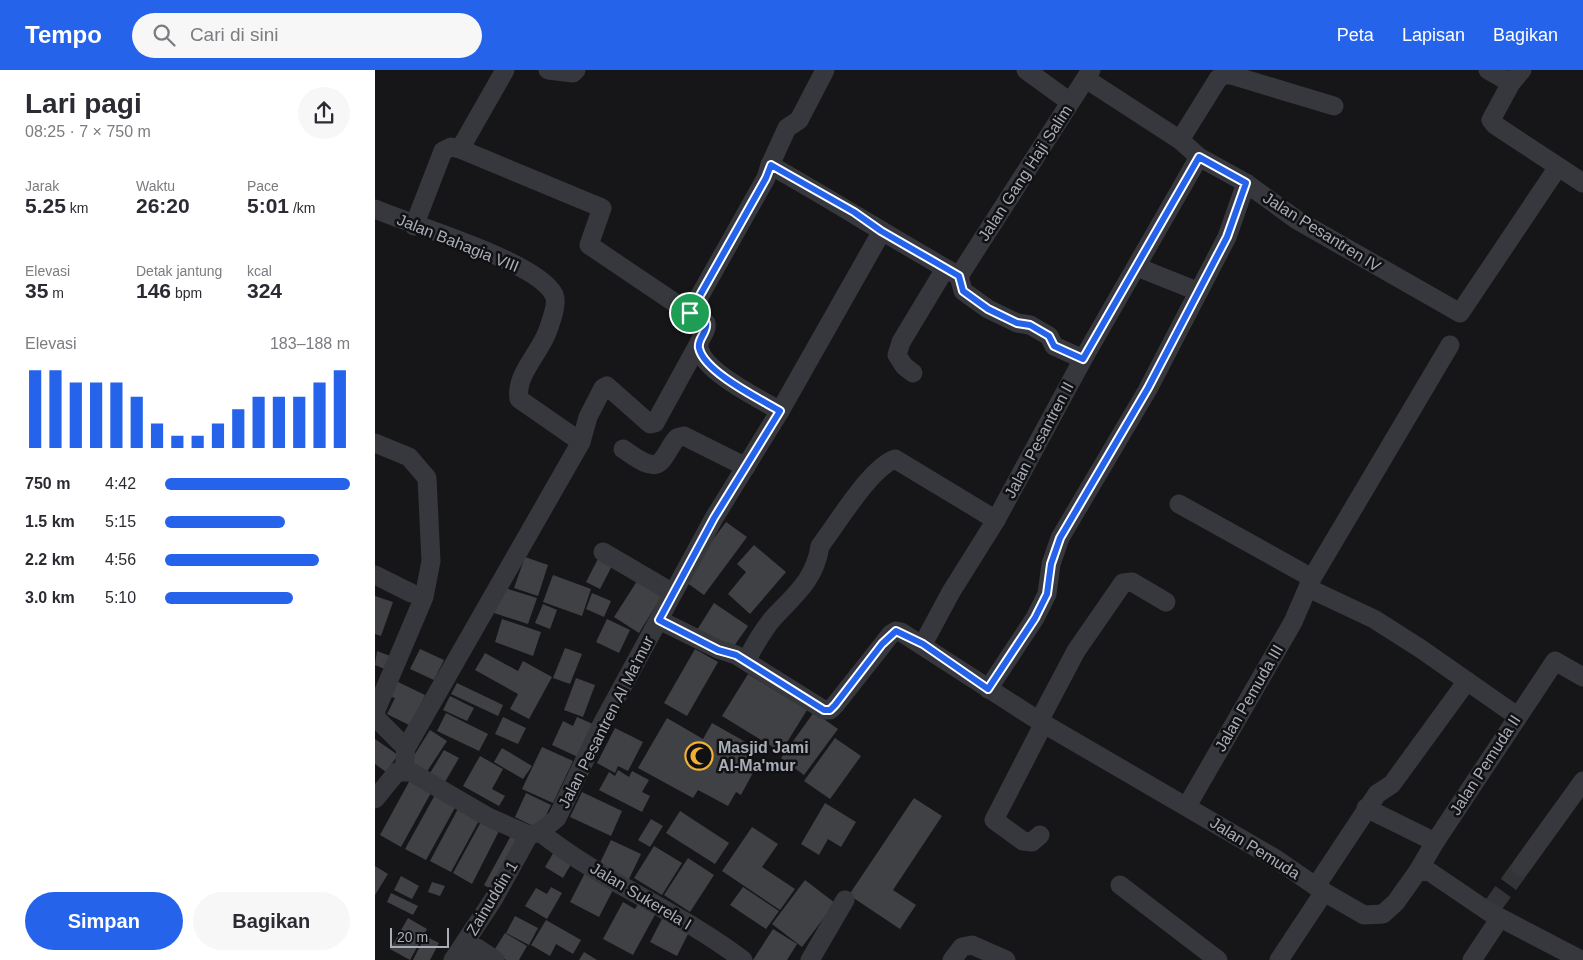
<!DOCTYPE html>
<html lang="id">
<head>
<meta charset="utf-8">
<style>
  :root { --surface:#fff; --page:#f7f7f7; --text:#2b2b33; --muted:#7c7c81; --accent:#2563eb }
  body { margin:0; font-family:Arial,sans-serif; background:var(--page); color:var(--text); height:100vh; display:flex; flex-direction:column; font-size:19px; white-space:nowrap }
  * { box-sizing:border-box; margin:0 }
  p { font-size:16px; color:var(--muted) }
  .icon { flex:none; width:28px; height:28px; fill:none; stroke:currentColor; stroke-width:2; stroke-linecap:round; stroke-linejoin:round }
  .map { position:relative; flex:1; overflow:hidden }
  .details { display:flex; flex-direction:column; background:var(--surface); width:375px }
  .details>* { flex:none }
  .scale { position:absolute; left:15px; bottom:12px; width:59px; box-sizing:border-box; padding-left:5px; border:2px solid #a8adb8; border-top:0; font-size:14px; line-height:18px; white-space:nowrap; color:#a8adb8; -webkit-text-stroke:4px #111113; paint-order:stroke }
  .pin { position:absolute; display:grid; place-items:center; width:42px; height:42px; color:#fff; margin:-21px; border:2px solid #fff; border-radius:50%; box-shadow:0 1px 5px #0007 }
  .round { display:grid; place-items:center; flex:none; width:52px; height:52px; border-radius:26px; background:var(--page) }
  .head { display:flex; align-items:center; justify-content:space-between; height:85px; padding:0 25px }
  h1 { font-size:28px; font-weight:700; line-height:38px }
  .stats { display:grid; grid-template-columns:repeat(3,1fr); gap:8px; height:85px; padding:5px 25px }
  .stats div { display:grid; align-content:center }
  .stats b { font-size:21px; font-weight:700 }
  .stats small { font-size:14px; font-weight:400 }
  .stats p { font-size:14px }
  .chart { height:140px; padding:10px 25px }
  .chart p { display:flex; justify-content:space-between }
  .chart svg { width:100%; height:90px; margin-top:5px; stroke:var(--accent); stroke-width:6 }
  .cta { display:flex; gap:10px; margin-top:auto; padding:10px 25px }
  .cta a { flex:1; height:58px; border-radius:30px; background:var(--accent); color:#fff; font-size:20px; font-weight:700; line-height:58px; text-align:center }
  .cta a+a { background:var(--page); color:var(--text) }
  ul { padding:0 25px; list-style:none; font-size:16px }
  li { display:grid; grid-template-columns:80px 60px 1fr; align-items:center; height:38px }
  li i { height:12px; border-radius:6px; background:var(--accent) }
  header { display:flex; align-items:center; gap:30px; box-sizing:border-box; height:70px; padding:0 25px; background:var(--accent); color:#fff }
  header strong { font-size:24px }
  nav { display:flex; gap:28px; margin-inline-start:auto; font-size:18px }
  .search { width:350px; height:45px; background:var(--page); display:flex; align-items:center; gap:12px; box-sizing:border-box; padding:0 18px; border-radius:28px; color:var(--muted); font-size:19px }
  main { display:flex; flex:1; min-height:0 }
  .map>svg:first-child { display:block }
</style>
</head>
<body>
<header>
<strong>Tempo</strong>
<div class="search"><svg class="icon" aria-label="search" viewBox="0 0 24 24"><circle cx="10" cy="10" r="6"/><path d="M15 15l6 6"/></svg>Cari di sini</div>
<nav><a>Peta</a><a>Lapisan</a><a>Bagikan</a></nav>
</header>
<main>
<section class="details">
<div class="head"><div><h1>Lari pagi</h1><p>08:25 · 7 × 750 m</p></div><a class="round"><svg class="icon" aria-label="share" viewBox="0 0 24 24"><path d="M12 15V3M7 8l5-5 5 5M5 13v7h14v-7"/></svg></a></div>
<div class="stats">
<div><p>Jarak</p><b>5.25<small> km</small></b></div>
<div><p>Waktu</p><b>26:20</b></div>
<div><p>Pace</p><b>5:01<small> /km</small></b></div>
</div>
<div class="stats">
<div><p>Elevasi</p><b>35<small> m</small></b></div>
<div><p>Detak jantung</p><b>146<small> bpm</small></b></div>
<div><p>kcal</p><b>324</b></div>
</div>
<div class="chart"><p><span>Elevasi</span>183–188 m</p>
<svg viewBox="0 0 160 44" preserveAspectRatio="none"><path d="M5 44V6M15 44V6M25 44V12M35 44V12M45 44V12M55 44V19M65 44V32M75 44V38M85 44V38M95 44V32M105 44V25M115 44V19M125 44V19M135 44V19M145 44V12M155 44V6"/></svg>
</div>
<ul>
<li><b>750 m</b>4:42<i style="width:100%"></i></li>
<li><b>1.5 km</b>5:15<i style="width:65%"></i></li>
<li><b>2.2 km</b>4:56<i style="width:83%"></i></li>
<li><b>3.0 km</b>5:10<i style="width:69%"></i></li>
</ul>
<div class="cta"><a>Simpan</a><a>Bagikan</a></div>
</section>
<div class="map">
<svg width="1208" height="890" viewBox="0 0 1208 890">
  <rect width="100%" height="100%" fill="#161618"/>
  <g fill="#404145">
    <path d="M351 452 372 467 329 525 308 510Z"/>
    <path d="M379 475 411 502 375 544 353 524 371 502 362 494Z"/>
    <path d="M225 485 239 492 225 519 211 512Z"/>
    <path d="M150 487 173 495 163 526 139 518Z"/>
    <path d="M178 505 216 519 207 546 168 532Z"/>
    <path d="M264 508 288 524 264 563 239 547Z"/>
    <path d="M127 517 162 528 153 554 119 543Z"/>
    <path d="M217 523 236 531 229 547 211 539Z"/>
    <path d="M0 526 18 532 6 566 0 564Z"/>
    <path d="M339 533 373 556 355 582 322 560Z"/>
    <path d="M168 534 182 540 175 559 160 553Z"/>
    <path d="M127 549 166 562 158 586 120 572Z"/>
    <path d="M232 549 255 560 244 583 221 572Z"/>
    <path d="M190 578 207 584 195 614 178 608Z"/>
    <path d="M45 579 69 590 59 610 35 599Z"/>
    <path d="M320 579 343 592 312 646 289 633Z"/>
    <path d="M2 581 18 587 12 600 0 595Z"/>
    <path d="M110 583 143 601 148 591 177 607 154 649 135 639 143 624 100 600Z"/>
    <path d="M373 604 432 640 406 682 347 646Z"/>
    <path d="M201 608 220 615 208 647 189 640Z"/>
    <path d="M21 611 50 625 36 656 12 644 20 628 14 626Z"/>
    <path d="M82 613 128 635 123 646 76 624Z"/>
    <path d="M75 626 99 638 92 651 68 640Z"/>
    <path d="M439 642 463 659 429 705 406 688Z"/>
    <path d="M71 643 113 664 104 681 62 661Z"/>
    <path d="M128 647 151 658 143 674 120 664Z"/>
    <path d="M202 647 220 655 205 688 177 675 188 651 198 656Z"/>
    <path d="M292 648 328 669 337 653 383 679 374 694 381 697 366 725 361 722 353 736 323 720 318 728 263 698Z"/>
    <path d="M240 658 268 672 253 701 243 696 240 703 222 693Z"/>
    <path d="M55 660 72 671 49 706 33 695Z"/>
    <path d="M460 668 486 686 455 729 429 711Z"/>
    <path d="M0 669 23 685 11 702 0 694Z"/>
    <path d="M167 677 198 691 178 733 147 719Z"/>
    <path d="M127 678 157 696 148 709 119 692Z"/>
    <path d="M69 680 84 688 67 717 52 708Z"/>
    <path d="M105 686 128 699 117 719 130 726 124 736 88 716Z"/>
    <path d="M243 700 254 707 257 701 274 710 267 722 275 726 267 742 224 720 234 702 240 706Z"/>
    <path d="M35 710 57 721 26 777 5 765Z"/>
    <path d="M207 722 247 741 236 766 195 747Z"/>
    <path d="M61 723 82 734 51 790 30 779Z"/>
    <path d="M151 723 176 735 164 759 140 747Z"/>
    <path d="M539 728 567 746 518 820 541 835 525 859 474 825Z"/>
    <path d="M450 733 481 752 466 777 453 769 444 785 426 774Z"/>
    <path d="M85 735 106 747 76 802 55 791Z"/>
    <path d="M305 741 354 773 340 794 291 763Z"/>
    <path d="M108 748 125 759 97 814 78 803Z"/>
    <path d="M276 749 288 756 275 777 263 770Z"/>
    <path d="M377 757 403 774 387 797 420 819 405 840 347 801Z"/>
    <path d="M139 760 149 766 119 821 109 815Z"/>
    <path d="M236 770 266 784 253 811 223 797Z"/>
    <path d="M279 776 307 793 287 825 259 808Z"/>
    <path d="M180 780 198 791 188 808 170 797Z"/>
    <path d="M313 788 339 805 315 842 289 825Z"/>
    <path d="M0 796 13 804 0 825Z"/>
    <path d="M210 803 239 818 224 847 195 832Z"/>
    <path d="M26 806 44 816 37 829 19 820Z"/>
    <path d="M430 810 460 833 427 877 397 854Z"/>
    <path d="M57 812 70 816 65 826 53 822Z"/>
    <path d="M176 817 187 823 172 849 150 836 161 818 172 824Z"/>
    <path d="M368 817 404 841 391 859 355 835Z"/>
    <path d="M16 823 43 836 38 845 12 832Z"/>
    <path d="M266 829 283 839 258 885 228 869 248 832 260 839Z"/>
    <path d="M140 846 163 858 154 875 131 863Z"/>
    <path d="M288 847 315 860 302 886 275 872Z"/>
    <path d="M33 848 52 859 35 890 15 879Z"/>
    <path d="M171 850 206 870 198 884 181 874 175 886 156 875Z"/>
    <path d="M398 859 422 874 412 890H378Z"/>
    <path d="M130 863 152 876 144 890H131L118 882Z"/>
    <path d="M50 866 64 873 55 890H38Z"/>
    <path d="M209 882 222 890H204Z"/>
  </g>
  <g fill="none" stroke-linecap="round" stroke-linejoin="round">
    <path stroke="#333438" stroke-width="19" stroke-dasharray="19 9" stroke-linecap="butt" d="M1117 837 1146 797"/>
    <g stroke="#37383d" stroke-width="19">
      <path d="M173 0 198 3 201 0"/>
      <path d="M651 0 695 32"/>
      <path d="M1113 0 1136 13"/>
      <path d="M1147 0 1136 13 1116 50 1120 55 1208 113"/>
      <path d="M711 9 805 70 824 87 871 113 922 150 1085 243 1183 97"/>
      <path d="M805 70 843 9 848 5H856L959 36"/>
      <path d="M85 79 130 0"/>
      <path d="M395 95 412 58 424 50 450 0"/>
      <path d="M0 139C39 156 158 190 178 223 184 231 176 251 173 260 166 282 140 304 144 329L206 372"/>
      <path d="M39 156 68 81 76 77 85 79 227 138 214 175 315 243"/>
      <path d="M762 197 822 221"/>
      <path d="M584 206 716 0"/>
      <path d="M538 303 529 296 522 285 526 272 570 199"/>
      <path d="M405 341C385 329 329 302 324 278 322 269 333 263 331 253L315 243 391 108 395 95C459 131 520 170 584 206L588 221 613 239 642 253 655 255 674 266 679 276 708 289"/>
      <path d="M0 373 34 387 52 408 56 491 49 527 1 640V648L31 678"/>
      <path d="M248 379C256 384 276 401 285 392 292 386 295 375 302 368L309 366 371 397"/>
      <path d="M804 434 937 508"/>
      <path d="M228 482 298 523"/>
      <path d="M0 505 36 523"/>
      <path d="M933 518 999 549 1046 579 1142 646"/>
      <path d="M284 550 343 579 361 585 449 640H455L460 635 516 564 521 561 526 562 664 651 901 789 949 822 989 845 1008 844 1021 832 1043 801 1055 802 1114 842 1206 890"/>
      <path d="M548 574 576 522 621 450 708 289 824 87"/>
      <path d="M371 591C379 576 388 559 400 546 421 524 440 509 445 476 462 454 495 398 520 389L621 450"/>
      <path d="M613 619 660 548 672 524 676 494 685 468 773 319 852 167 871 113"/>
      <path d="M664 651 701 581 748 513 757 512 791 532"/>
      <path d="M29 701 31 678 206 372 213 347 228 318 232 316 275 354 280 353 324 273"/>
      <path d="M0 729 22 702H36L113 747 154 765 165 762 182 748 227 654 339 448 405 341 507 161"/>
      <path d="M812 736 918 552 937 508 1075 275"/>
      <path d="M991 738 1060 772"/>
      <path d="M165 762C227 812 304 841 368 890"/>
      <path d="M665 765 657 772 648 771 619 750 669 653"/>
      <path d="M1146 797 1208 711"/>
      <path d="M1043 801 1060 772 1180 591 1208 607"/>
      <path d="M745 815 843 890"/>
      <path d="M941 816 1002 724 1017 714 1092 611"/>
      <path d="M78 890 118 830 154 765"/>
      <path d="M92 890 102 878 120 890"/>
      <path d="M435 890 470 830"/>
      <path d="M577 890 587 877 597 875 631 890"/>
      <path d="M904 890 949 822"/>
      <path d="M1097 890 1125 848"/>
    </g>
  </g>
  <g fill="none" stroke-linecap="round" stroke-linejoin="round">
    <g stroke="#fff" stroke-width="10">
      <path id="route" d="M824 87 871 113 852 167 773 318 685 468 676 494 672 524 660 548 613 619 548 574 521 561 507 574 460 635 455 640H449L361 585 343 580 284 550 339 448 405 341C385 329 329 302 324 278 322 269 333 262 331 253L315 243 391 108 396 95 479 142 506 161 584 206 588 221 613 239 642 253 655 255 674 266 679 276 708 289Z"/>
    </g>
    <use href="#route" stroke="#2563eb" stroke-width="6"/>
  </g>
  <defs>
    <g id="mosque-ring" transform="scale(1.4375)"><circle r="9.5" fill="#111113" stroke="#f2b134" stroke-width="1.5"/><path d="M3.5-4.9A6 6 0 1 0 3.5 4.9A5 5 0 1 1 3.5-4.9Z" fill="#f2b134"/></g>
  </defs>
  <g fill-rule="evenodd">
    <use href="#mosque-ring" x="324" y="686"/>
  </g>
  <g text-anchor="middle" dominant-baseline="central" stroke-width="5" stroke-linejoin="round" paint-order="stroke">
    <g font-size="16" fill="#a8adb8" stroke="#111113">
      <text transform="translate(650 103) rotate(-57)">Jalan Gang Haji Salim</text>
      <text transform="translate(947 162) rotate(32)">Jalan Pesantren IV</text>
      <text transform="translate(83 173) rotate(22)">Jalan Bahagia VIII</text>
      <text transform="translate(664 370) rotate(-62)">Jalan Pesantren II</text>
      <text transform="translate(874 628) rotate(-60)">Jalan Pemuda III</text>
      <text transform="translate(231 652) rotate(-63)">Jalan Pesantren Al Ma'mur</text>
      <text transform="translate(1110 695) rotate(-57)">Jalan Pemuda II</text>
      <text transform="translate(880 778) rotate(32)">Jalan Pemuda</text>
      <text transform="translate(266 826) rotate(31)">Jalan Sukerela I</text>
      <text transform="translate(117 828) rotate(-59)">Zainuddin 1</text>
    </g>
    <g font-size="16" font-weight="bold" fill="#a8adb8" stroke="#111113" text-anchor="start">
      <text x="343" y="677">Masjid Jami<tspan x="343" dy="18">Al-Ma'mur</tspan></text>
    </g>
  </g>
</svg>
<div class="scale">20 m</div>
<div class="pin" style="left:315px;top:243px;background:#1e9e55"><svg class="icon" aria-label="arrive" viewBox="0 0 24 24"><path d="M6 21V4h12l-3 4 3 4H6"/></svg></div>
</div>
</main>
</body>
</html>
